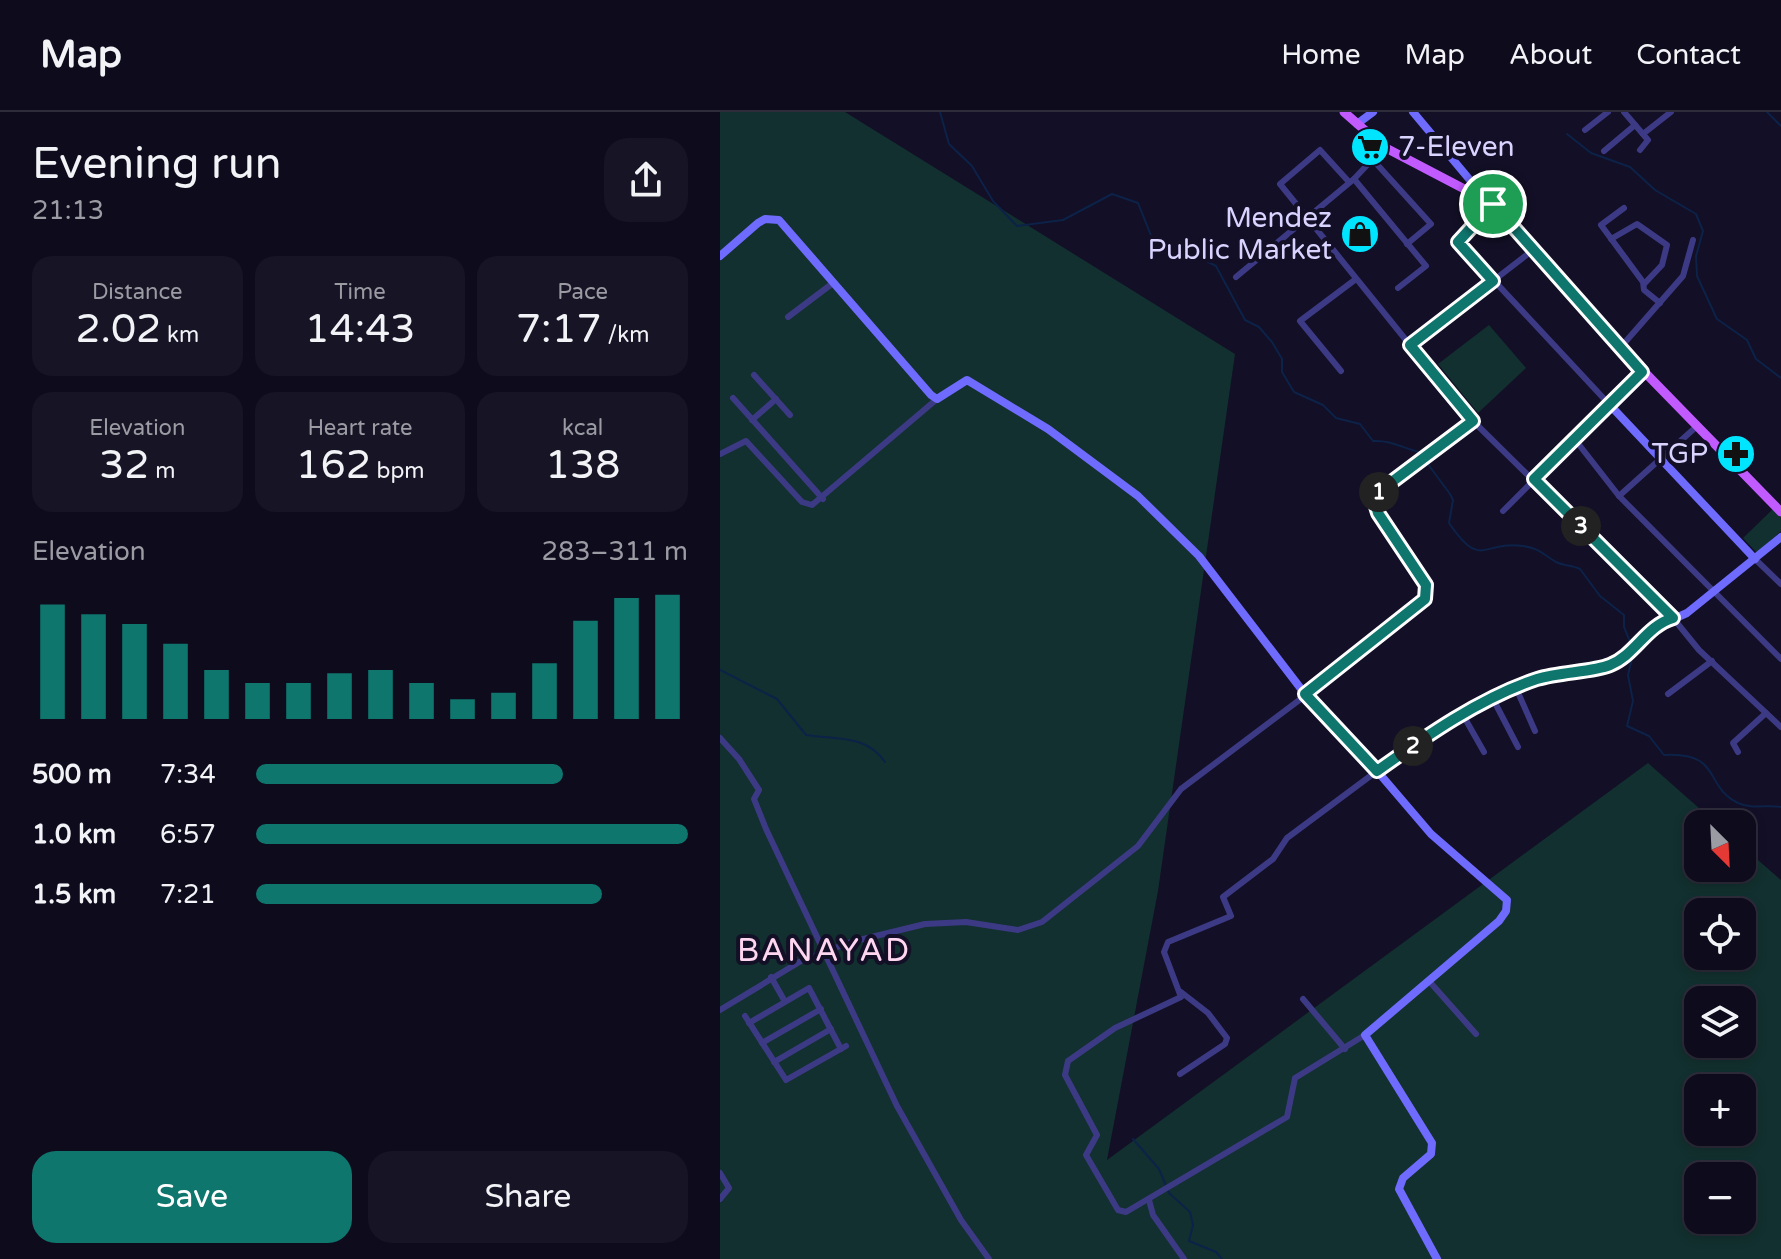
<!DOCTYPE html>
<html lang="en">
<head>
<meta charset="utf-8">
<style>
  :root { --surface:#0e0b1c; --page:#171425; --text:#f1f3f6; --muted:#9b9ba3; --line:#2e2b3b; --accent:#0f766e }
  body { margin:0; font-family:"Varela Round",sans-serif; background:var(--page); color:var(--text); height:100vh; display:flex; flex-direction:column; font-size:30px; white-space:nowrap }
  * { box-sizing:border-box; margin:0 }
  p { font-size:26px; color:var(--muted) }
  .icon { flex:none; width:44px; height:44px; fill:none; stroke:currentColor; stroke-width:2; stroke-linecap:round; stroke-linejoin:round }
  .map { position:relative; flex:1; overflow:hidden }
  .side { display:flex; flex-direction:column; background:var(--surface); width:720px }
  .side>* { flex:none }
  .needle { width:52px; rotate:156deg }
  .tools { position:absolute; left:964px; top:698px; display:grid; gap:16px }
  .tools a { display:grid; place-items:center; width:72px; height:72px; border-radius:16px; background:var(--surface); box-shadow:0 4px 12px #0003,0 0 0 2px var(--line); font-size:40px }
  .pin { position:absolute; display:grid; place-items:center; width:68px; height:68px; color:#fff; margin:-34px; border:4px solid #fff; border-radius:50%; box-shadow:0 2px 8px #0007 }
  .km { position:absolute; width:40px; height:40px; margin:-20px; border-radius:50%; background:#222; color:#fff; font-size:22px; line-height:40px; text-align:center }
  .round { display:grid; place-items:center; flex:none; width:84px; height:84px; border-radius:24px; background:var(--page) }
  .headline { display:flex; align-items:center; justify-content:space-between; height:136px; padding:0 32px }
  h1 { font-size:44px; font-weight:600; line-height:60px }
  .stats { display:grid; grid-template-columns:repeat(3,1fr); gap:12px; height:136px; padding:8px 32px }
  .stats div { display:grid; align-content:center; border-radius:20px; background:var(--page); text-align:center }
  .stats b { font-size:40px; font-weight:600 }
  .stats small { font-size:22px; font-weight:400 }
  .stats p { font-size:22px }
  .chart { height:224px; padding:16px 32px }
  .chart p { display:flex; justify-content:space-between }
  .chart svg { width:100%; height:144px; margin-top:8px; stroke:var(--accent); stroke-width:6 }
  .action { display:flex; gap:16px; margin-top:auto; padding:16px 32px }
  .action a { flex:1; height:92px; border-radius:24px; background:var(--accent); color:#fff; font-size:32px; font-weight:600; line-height:92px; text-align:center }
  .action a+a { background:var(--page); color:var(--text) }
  ul { padding:0 32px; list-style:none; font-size:26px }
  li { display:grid; grid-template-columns:128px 96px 1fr; align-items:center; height:60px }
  li i { height:20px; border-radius:10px; background:var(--accent) }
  header { display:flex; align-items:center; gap:48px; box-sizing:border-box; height:112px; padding:0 40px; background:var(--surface); border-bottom:2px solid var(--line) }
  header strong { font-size:38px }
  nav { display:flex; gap:44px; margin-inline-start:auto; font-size:28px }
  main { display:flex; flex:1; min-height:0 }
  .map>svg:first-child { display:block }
</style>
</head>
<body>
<header>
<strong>Map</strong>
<nav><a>Home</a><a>Map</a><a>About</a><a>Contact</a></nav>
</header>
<main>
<section class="side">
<div class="headline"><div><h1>Evening run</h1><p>21:13</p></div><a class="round"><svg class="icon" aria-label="share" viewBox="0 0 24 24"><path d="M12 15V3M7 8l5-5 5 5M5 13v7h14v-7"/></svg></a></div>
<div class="stats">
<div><p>Distance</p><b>2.02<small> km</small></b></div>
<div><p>Time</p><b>14:43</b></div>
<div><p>Pace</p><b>7:17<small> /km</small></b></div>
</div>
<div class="stats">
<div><p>Elevation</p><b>32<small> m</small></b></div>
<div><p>Heart rate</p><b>162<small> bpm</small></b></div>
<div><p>kcal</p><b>138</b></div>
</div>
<div class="chart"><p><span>Elevation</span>283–311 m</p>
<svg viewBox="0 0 160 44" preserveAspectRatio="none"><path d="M5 44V9M15 44V12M25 44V15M35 44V21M45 44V29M55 44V33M65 44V33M75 44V30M85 44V29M95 44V33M105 44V38M115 44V36M125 44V27M135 44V14M145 44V7M155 44V6"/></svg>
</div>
<ul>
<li><b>500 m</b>7:34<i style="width:71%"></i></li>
<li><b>1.0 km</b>6:57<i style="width:100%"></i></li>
<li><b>1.5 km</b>7:21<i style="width:80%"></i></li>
</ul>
<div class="action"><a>Save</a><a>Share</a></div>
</section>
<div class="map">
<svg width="1061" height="1147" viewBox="0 0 1061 1147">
  <rect width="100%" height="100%" fill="#130f26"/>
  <g fill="#12302f" fill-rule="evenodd">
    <path d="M0 0H125L515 242 438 779 387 1048 928 651 997 712H978V756H1022V734L1061 768V1147H0ZM978 800H1022V844H978ZM978 888H1022V932H978ZM978 976H1022V1020H978ZM978 1064H1022V1108H978Z"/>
    <path d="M769 213 806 256 758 301 718 252Z"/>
    <path d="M1053 397 1061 405V419L1037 441 1023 426Z"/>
  </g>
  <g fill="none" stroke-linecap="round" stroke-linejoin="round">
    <g stroke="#0c2248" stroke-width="2">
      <path d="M220 0 229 32 252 54 273 89 297 114 343 108 392 82 418 91 436 136 478 145 496 154 525 208 539 215 552 230 562 247V260L574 280 603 293 616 306 640 312 653 329C672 328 682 336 699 340L730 382 733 388 729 411C762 459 762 428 803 434 819 436 824 443 836 450 844 454 852 453 860 457L880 484 904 503V515L911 532"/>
      <path d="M1047 0 1061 14"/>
      <path d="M847 22 871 41 910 55 935 78 976 102 983 119 976 144 977 164 997 207 1027 228 1036 247 1061 266"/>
      <path d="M914 538 908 563 913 589 907 614 929 624 944 643C1003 640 983 674 1018 691 1033 698 1046 692 1061 695"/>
      <path d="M0 558 57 587 86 623C117 628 145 622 165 650"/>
      <path d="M413 1027 439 1057 449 1081 470 1100 473 1113 469 1129 496 1140 502 1147"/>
    </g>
    <g stroke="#3d3a85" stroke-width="6">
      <path d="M904 0 928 28 920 38"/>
      <path d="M865 18 888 0"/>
      <path d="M923 22 951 0"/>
      <path d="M884 39 915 13"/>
      <path d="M654 49 711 112 687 132"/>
      <path d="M634 67 706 154 678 176"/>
      <path d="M629 70 600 38 560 72 690 233 813 138"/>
      <path d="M773 92 738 130 888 291"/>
      <path d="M904 96 881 113 923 170 924 178 940 191"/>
      <path d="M891 127 917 112 947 133 942 153 924 172"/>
      <path d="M516 165 634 67 664 35"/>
      <path d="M68 205 113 171"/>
      <path d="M690 233 753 309 953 506 979 538 1061 615"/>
      <path d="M900 236 963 164 973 128"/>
      <path d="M621 259 580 209 636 167"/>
      <path d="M34 263 70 303"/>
      <path d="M13 286 103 387"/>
      <path d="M32 308 56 287"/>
      <path d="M853 325 899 384 1061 547"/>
      <path d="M0 342 26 329 82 390 92 393 217 287"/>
      <path d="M899 384 976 315"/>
      <path d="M783 399 922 260"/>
      <path d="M1035 447 1061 472"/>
      <path d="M796 576 815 619"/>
      <path d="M948 582 992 549"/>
      <path d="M773 587 798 635"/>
      <path d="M743 603 764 640"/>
      <path d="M0 626 19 647 39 678 34 687 46 717 177 994 241 1108 269 1147"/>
      <path d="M1018 640 1013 631 1046 601"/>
      <path d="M51 865 64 888"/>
      <path d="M709 869 756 922"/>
      <path d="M583 887 625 937"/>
      <path d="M0 898 81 849 131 830 205 812 246 810 298 818 322 810 418 734 461 677 622 556 705 487 706 473 658 401 654 388 665 375 753 309"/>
      <path d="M25 904 66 968 126 934"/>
      <path d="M29 911 89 876 121 937"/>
      <path d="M645 923 575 966 567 1005 406 1100 398 1098 366 1043 377 1023 345 963 348 949 395 916 461 885 444 840 448 830 511 804 503 785 553 747 567 726 657 659"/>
      <path d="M42 931 101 897"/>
      <path d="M54 950 111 917"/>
      <path d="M460 962 505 932 507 926 488 901 461 880"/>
      <path d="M0 1061 9 1076 0 1087"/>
      <path d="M429 1088 433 1103 464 1147"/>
    </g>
    <g stroke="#6f6bff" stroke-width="8">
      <path d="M693 0 765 86"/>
      <path d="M637 12 653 0"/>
      <path d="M0 144 38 111 45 107 59 108 211 283 217 287 247 268 328 317 418 384 479 444 585 582 640 639 711 722 787 788 786 799 779 809 645 923 712 1031 711 1042 683 1066 679 1077 717 1147"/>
      <path d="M888 291 1035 447"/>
      <path d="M657 659 743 603 796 576 840 561 892 553 931 517 967 501 1061 425"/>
    </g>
    <path stroke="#c25bff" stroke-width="9" d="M624 0 664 35 773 92 863 197 1061 400"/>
  </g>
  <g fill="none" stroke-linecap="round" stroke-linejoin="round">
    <g stroke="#fff" stroke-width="16">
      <path id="route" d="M773 92 922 260 814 367 953 506C926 514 915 543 890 553 873 560 839 560 817 567 760 586 706 624 657 659L585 582 705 487 706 473 658 401 654 388 665 375 753 309 690 233 773 169 738 130Z"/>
    </g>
    <use href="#route" stroke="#0f766e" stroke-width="10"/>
  </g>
  <defs>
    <g id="supermarket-disc" transform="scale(2)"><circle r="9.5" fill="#00e5ff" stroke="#130f26"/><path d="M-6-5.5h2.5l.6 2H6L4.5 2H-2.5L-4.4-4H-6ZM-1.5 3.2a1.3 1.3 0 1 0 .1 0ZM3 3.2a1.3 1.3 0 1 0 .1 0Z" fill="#111"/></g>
    <g id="shop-disc" transform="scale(2)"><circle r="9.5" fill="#00e5ff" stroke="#130f26"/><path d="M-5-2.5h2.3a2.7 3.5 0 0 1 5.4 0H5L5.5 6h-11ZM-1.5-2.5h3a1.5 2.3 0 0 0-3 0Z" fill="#111"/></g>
    <g id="pharmacy-disc" transform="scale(2)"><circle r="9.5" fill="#00e5ff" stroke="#130f26"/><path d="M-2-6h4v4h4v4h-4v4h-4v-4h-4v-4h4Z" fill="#111"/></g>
  </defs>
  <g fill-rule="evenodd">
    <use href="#supermarket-disc" x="650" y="35"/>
    <use href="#shop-disc" x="640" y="122"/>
    <use href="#pharmacy-disc" x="1016" y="342"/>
  </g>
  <g text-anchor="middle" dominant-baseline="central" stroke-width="8" stroke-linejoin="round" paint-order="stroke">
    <g font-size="28" fill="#d9d4ff" stroke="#130f26" text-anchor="end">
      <text x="678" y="35" text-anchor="start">7-Eleven</text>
      <text x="612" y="106">Mendez<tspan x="612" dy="32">Public Market</tspan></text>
      <text x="988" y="342">TGP</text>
    </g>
    <g font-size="32" letter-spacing="2" fill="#ffd6f0" stroke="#130f26">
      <text x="104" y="839">BANAYAD</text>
    </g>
  </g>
</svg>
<div class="tools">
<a><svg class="needle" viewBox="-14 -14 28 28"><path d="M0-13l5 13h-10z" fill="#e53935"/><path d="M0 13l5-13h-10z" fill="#9b9ba3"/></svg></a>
<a><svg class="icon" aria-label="locate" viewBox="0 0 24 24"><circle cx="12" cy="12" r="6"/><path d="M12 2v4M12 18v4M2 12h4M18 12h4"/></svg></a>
<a><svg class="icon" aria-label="layers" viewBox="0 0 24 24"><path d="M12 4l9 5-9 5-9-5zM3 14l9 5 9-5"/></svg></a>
<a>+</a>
<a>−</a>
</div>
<div class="pin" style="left:773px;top:92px;background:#1e9e55"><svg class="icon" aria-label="arrive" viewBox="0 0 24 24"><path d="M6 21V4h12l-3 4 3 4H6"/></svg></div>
<b class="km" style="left:659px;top:380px">1</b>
<b class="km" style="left:693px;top:634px">2</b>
<b class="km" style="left:861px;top:414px">3</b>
</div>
</main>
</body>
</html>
